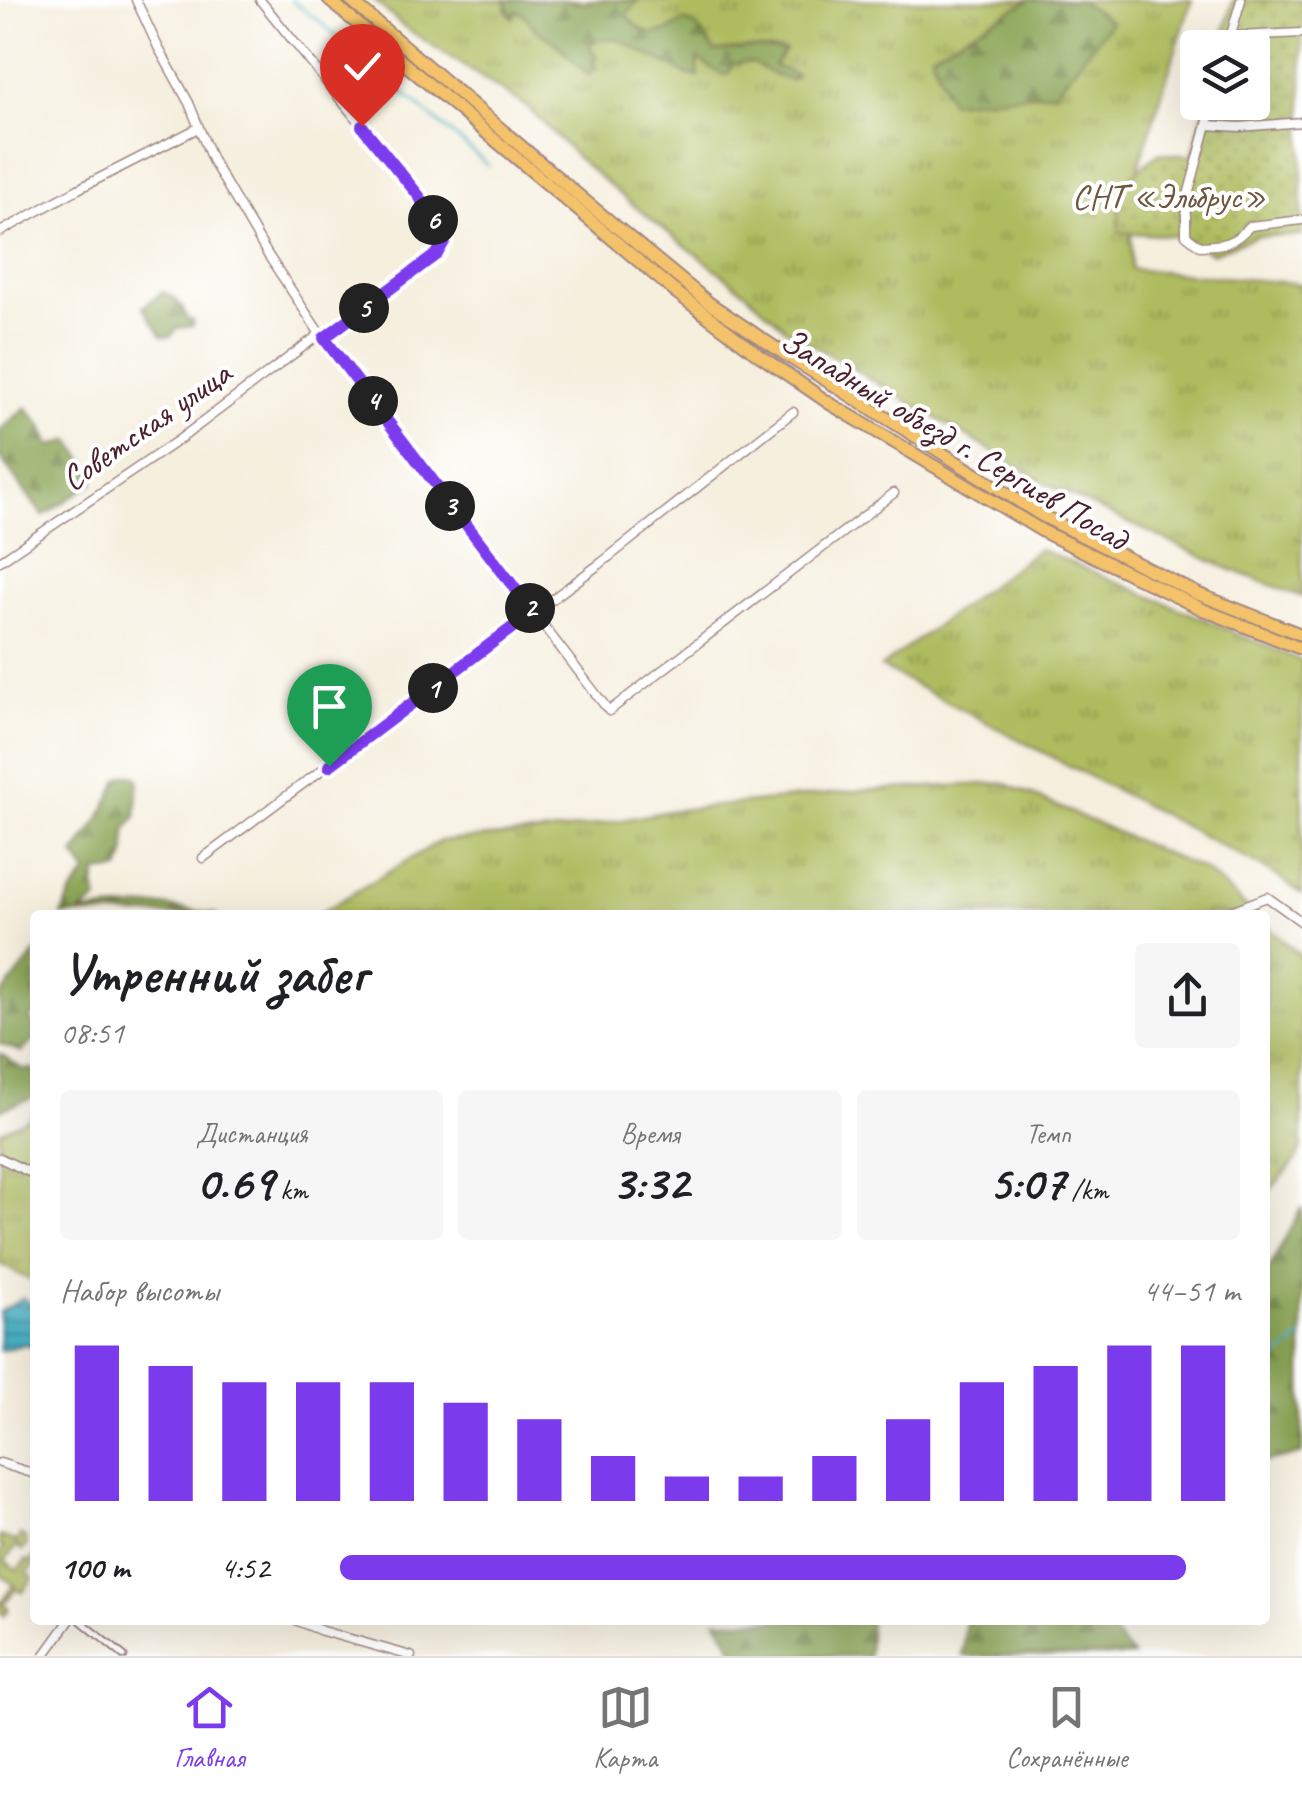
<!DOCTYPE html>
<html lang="ru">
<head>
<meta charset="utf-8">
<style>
  :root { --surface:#fff; --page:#f6f6f6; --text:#202124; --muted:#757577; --line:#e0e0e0; --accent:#7c3aed }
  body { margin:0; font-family:Caveat,sans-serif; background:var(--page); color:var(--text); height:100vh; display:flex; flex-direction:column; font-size:38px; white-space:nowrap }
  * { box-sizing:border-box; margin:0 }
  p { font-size:32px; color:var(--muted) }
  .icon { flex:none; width:55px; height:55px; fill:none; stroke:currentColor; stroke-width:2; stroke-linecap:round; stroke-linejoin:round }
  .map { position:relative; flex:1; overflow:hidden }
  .sheet { position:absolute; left:30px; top:910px; width:1240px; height:715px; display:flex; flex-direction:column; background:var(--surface); border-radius:10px; box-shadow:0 10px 40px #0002 }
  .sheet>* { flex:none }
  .buttons { position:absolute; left:1180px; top:30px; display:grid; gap:20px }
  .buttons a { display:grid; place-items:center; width:90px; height:90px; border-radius:10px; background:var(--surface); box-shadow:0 10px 40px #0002; font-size:50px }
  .pin { position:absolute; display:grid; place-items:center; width:85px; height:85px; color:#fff; margin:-102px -42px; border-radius:50% 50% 50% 0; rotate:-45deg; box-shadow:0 0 10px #0007 }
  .pin .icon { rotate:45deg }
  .km { position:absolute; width:50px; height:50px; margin:-25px; border-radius:50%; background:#222; color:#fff; font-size:28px; line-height:50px; text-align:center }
  .round { display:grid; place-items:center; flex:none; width:105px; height:105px; border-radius:10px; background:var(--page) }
  .head { display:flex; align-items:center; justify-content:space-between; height:170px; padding:0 30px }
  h1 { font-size:55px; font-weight:700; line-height:75px }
  .stats { display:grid; grid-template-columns:repeat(3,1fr); gap:15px; height:170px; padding:10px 30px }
  .stats div { display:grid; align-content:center; border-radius:10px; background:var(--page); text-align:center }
  .stats b { font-size:50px; font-weight:700 }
  .stats small { font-size:28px; font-weight:400 }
  .stats p { font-size:28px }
  .chart { height:280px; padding:20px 30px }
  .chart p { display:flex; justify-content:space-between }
  .chart svg { width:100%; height:180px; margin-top:10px; stroke:var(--accent); stroke-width:6 }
  ul { padding:0 30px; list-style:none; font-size:32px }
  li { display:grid; grid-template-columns:160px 120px 1fr; align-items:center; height:75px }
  li i { height:25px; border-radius:12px; background:var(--accent) }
  .tabs { display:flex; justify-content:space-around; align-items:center; height:140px; border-top:2px solid var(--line); background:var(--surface); font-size:28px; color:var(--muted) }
  .tabs a { display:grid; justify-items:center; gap:5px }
  .tabs .active { color:var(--accent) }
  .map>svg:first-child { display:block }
</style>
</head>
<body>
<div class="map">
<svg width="1302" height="1656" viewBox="0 0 1302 1656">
  <defs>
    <pattern id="grass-tufts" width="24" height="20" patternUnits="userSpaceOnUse" patternTransform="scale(2.5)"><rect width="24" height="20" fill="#aebc5e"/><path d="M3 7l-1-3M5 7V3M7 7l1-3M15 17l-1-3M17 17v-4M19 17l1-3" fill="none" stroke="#90984e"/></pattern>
    <pattern id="forest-firs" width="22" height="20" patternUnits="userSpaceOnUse" patternTransform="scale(2.5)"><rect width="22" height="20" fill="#8aa455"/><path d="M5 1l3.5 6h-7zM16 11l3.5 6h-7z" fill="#738547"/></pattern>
    <pattern id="garden-dots" width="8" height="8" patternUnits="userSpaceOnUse" patternTransform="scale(2.5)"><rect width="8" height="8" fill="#aebc5e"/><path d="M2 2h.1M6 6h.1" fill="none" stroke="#90984e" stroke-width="1.8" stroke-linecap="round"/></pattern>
    <pattern id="water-rules" width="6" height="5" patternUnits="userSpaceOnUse" patternTransform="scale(2.5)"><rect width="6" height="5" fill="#47b2c5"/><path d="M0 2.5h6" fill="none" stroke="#3d90a0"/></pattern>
  </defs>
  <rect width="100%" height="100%" fill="#fff"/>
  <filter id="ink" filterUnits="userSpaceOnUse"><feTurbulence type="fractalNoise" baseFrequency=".01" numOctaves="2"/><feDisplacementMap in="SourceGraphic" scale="20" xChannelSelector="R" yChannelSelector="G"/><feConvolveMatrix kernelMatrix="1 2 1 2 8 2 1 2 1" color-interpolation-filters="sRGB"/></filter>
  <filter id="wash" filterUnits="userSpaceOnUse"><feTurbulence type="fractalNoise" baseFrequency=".0048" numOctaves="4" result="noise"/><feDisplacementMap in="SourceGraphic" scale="40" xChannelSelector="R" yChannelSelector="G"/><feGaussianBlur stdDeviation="2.25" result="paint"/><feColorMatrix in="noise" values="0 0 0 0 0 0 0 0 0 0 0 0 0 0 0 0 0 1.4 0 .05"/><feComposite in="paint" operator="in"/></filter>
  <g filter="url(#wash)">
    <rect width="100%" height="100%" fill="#f5efde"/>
    <g fill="url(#grass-tufts)" stroke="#7c6e44" stroke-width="2.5">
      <path d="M374 0H1192L1131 190V269L1302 284V597L1222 566 1056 489 786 329 744 291 639 210 583 163 527 107 404 27Z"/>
      <path d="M1039 549 1302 661V894L1273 873 881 667Z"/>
      <path d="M1004 783 1206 871 1255 915H317L440 841 563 831 669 811 857 791Z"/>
      <path d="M1265 924 1302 957V1148L1293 1164 1265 1196Z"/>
      <path d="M35 1115V1283L0 1264V1132Z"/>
      <path d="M20 1535 26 1538 27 1546 22 1550 16 1546 5 1561 18 1570 26 1560 30 1562 35 1555V1563L27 1573 33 1578 22 1593 16 1589 4 1604 9 1609 4 1616 0 1612V1604L14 1585 0 1573V1554L4 1548 0 1545V1536L17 1542Z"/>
    </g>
    <g fill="url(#forest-firs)" stroke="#6a6240" stroke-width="2.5">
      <path d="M502 0H562L583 4 595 0H638L626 15C645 38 661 39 683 21L696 25 715 52 750 48 785 51 774 66 797 75 791 80C785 78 779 78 774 75 756 66 756 59 733 64L729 73 723 75 697 59 699 77 686 74 615 38 592 42 590 47 597 57 593 60 596 68 588 75 556 43 535 29 526 16 516 11 513 18 506 10 507 1Z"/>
      <path d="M1030 0H1079L1111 22 1055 92 950 102 931 54Z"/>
      <path d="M163 292C176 297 184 306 187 320H193V326L178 328 171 336H162L143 307Z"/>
      <path d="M26 407 42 426 50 446 71 440 92 473 94 482 43 516 0 458V430Z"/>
      <path d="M127 775H134L139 779 136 817 126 830V852L120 870 97 873 95 887 98 900 81 912 163 906 218 915H62L72 892 87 873 74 855 101 816 119 779Z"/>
      <path d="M35 953V1014L30 1017 35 1029V1039L21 1052 0 1044V997Z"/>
      <path d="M0 1053 22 1069H35V1097L0 1110Z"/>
      <path d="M1302 1207V1454L1265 1462V1276Z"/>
      <path d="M717 1620H870L868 1656H737Z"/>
      <path d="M966 1620H1101L1133 1656H962Z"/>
    </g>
    <path fill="url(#garden-dots)" stroke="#7c6e44" stroke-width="2.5" d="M1233 0H1302V236H1257L1212 253 1174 236 1119 232 1120 185 1159 153 1192 156 1206 103 1252 102V48L1220 47Z"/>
    <path fill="url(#water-rules)" stroke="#486878" stroke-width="2.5" d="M23 1298 35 1306V1349L25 1344 0 1351V1312Z"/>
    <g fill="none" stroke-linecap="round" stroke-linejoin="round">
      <g stroke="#47b2c5" stroke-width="2.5">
        <path d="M291 0 320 22 488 165"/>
        <path d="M1265 1367 1302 1338"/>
      </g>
    </g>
  </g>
  <g filter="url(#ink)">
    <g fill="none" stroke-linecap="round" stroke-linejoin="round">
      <g stroke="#a08784" stroke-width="9">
        <path id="pedestrian" d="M81 1621 124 1656"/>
      </g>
      <g stroke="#a08784" stroke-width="11">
        <g id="minor">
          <path d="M136 0 158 47 189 103 212 160 268 255 320 334 609 711 894 493"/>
          <path d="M260 0 419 196 445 240 437 254 324 339"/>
          <path d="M1231 33 1237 36 1302 33"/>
          <path d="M1227 48 1241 0"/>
          <path d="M1213 102 1186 203V235L1200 246C1225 245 1233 244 1250 226L1302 220"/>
          <path d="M1207 125 1240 127 1302 122"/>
          <path d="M0 232 78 189 198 128"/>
          <path d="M0 561 180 439 320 334"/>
          <path d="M203 858 601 563 793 412"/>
          <path d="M1221 915 1267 897 1302 922"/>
          <path d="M0 1158 35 1175"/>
          <path d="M0 1463 35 1474"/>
          <path d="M295 1620 322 1631 411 1656"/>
          <path d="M44 1656 70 1620"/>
        </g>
      </g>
      <g stroke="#a08784" stroke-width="15">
        <g id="primary">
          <path d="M329 0 673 290 759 355 829 403 1044 532 1204 610 1302 649"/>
          <path d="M350 0 585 201 709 303 789 357 1041 515 1198 594 1302 635"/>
        </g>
      </g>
      <use href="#pedestrian" stroke="#fff" stroke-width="5"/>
      <use href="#minor" stroke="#fff" stroke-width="8"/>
      <use href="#primary" stroke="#f4c26a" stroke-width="11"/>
    </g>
  </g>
  <g fill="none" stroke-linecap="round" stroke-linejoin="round" filter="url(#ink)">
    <g stroke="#fff" stroke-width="20">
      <path id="route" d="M329 766 533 612 324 338 437 254 445 240 419 196 362 126"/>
    </g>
    <use href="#route" stroke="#7c3aed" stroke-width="12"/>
  </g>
  <g text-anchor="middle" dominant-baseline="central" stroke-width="8" stroke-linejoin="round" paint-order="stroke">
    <g font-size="35" fill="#6d563d" stroke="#fff">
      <text x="1169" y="196">СНТ «Эльбрус»</text>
    </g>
    <g font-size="35" fill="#4a1f2b" stroke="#fff">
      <text transform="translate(146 426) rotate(-35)">Советская улица</text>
      <text transform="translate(954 439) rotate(31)">Западный объезд г. Сергиев Посад</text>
    </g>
  </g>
</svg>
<div class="buttons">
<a><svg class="icon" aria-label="layers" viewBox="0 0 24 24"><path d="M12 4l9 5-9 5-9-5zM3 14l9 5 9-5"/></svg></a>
</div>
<div class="pin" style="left:329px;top:766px;background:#1e9e55"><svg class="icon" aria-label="arrive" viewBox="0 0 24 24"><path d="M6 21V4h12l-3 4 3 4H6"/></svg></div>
<div class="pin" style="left:362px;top:126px;background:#d93025"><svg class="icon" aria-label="check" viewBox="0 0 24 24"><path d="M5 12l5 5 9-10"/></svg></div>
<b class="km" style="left:433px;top:688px">1</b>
<b class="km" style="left:530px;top:608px">2</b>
<b class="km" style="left:450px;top:506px">3</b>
<b class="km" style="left:373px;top:401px">4</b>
<b class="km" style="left:364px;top:308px">5</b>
<b class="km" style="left:433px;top:220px">6</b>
<section class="sheet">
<div class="head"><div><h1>Утренний забег</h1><p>08:51</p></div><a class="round"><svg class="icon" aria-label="share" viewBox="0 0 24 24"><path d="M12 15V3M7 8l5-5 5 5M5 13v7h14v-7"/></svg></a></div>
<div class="stats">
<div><p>Дистанция</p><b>0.69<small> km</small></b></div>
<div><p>Время</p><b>3:32</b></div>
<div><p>Темп</p><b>5:07<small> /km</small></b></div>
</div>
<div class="chart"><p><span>Набор высоты</span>44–51 m</p>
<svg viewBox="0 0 160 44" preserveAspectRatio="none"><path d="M5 44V6M15 44V11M25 44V15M35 44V15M45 44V15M55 44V20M65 44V24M75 44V33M85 44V38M95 44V38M105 44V33M115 44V24M125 44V15M135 44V11M145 44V6M155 44V6"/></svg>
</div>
<ul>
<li><b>100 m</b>4:52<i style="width:94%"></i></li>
</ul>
</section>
</div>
<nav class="tabs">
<a class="active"><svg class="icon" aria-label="home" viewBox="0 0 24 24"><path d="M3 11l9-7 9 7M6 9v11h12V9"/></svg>Главная</a>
<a><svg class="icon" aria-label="map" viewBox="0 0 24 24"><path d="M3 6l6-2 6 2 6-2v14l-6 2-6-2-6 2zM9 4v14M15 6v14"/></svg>Карта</a>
<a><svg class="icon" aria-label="saved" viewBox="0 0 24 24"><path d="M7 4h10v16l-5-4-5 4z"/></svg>Сохранённые</a>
</nav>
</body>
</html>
